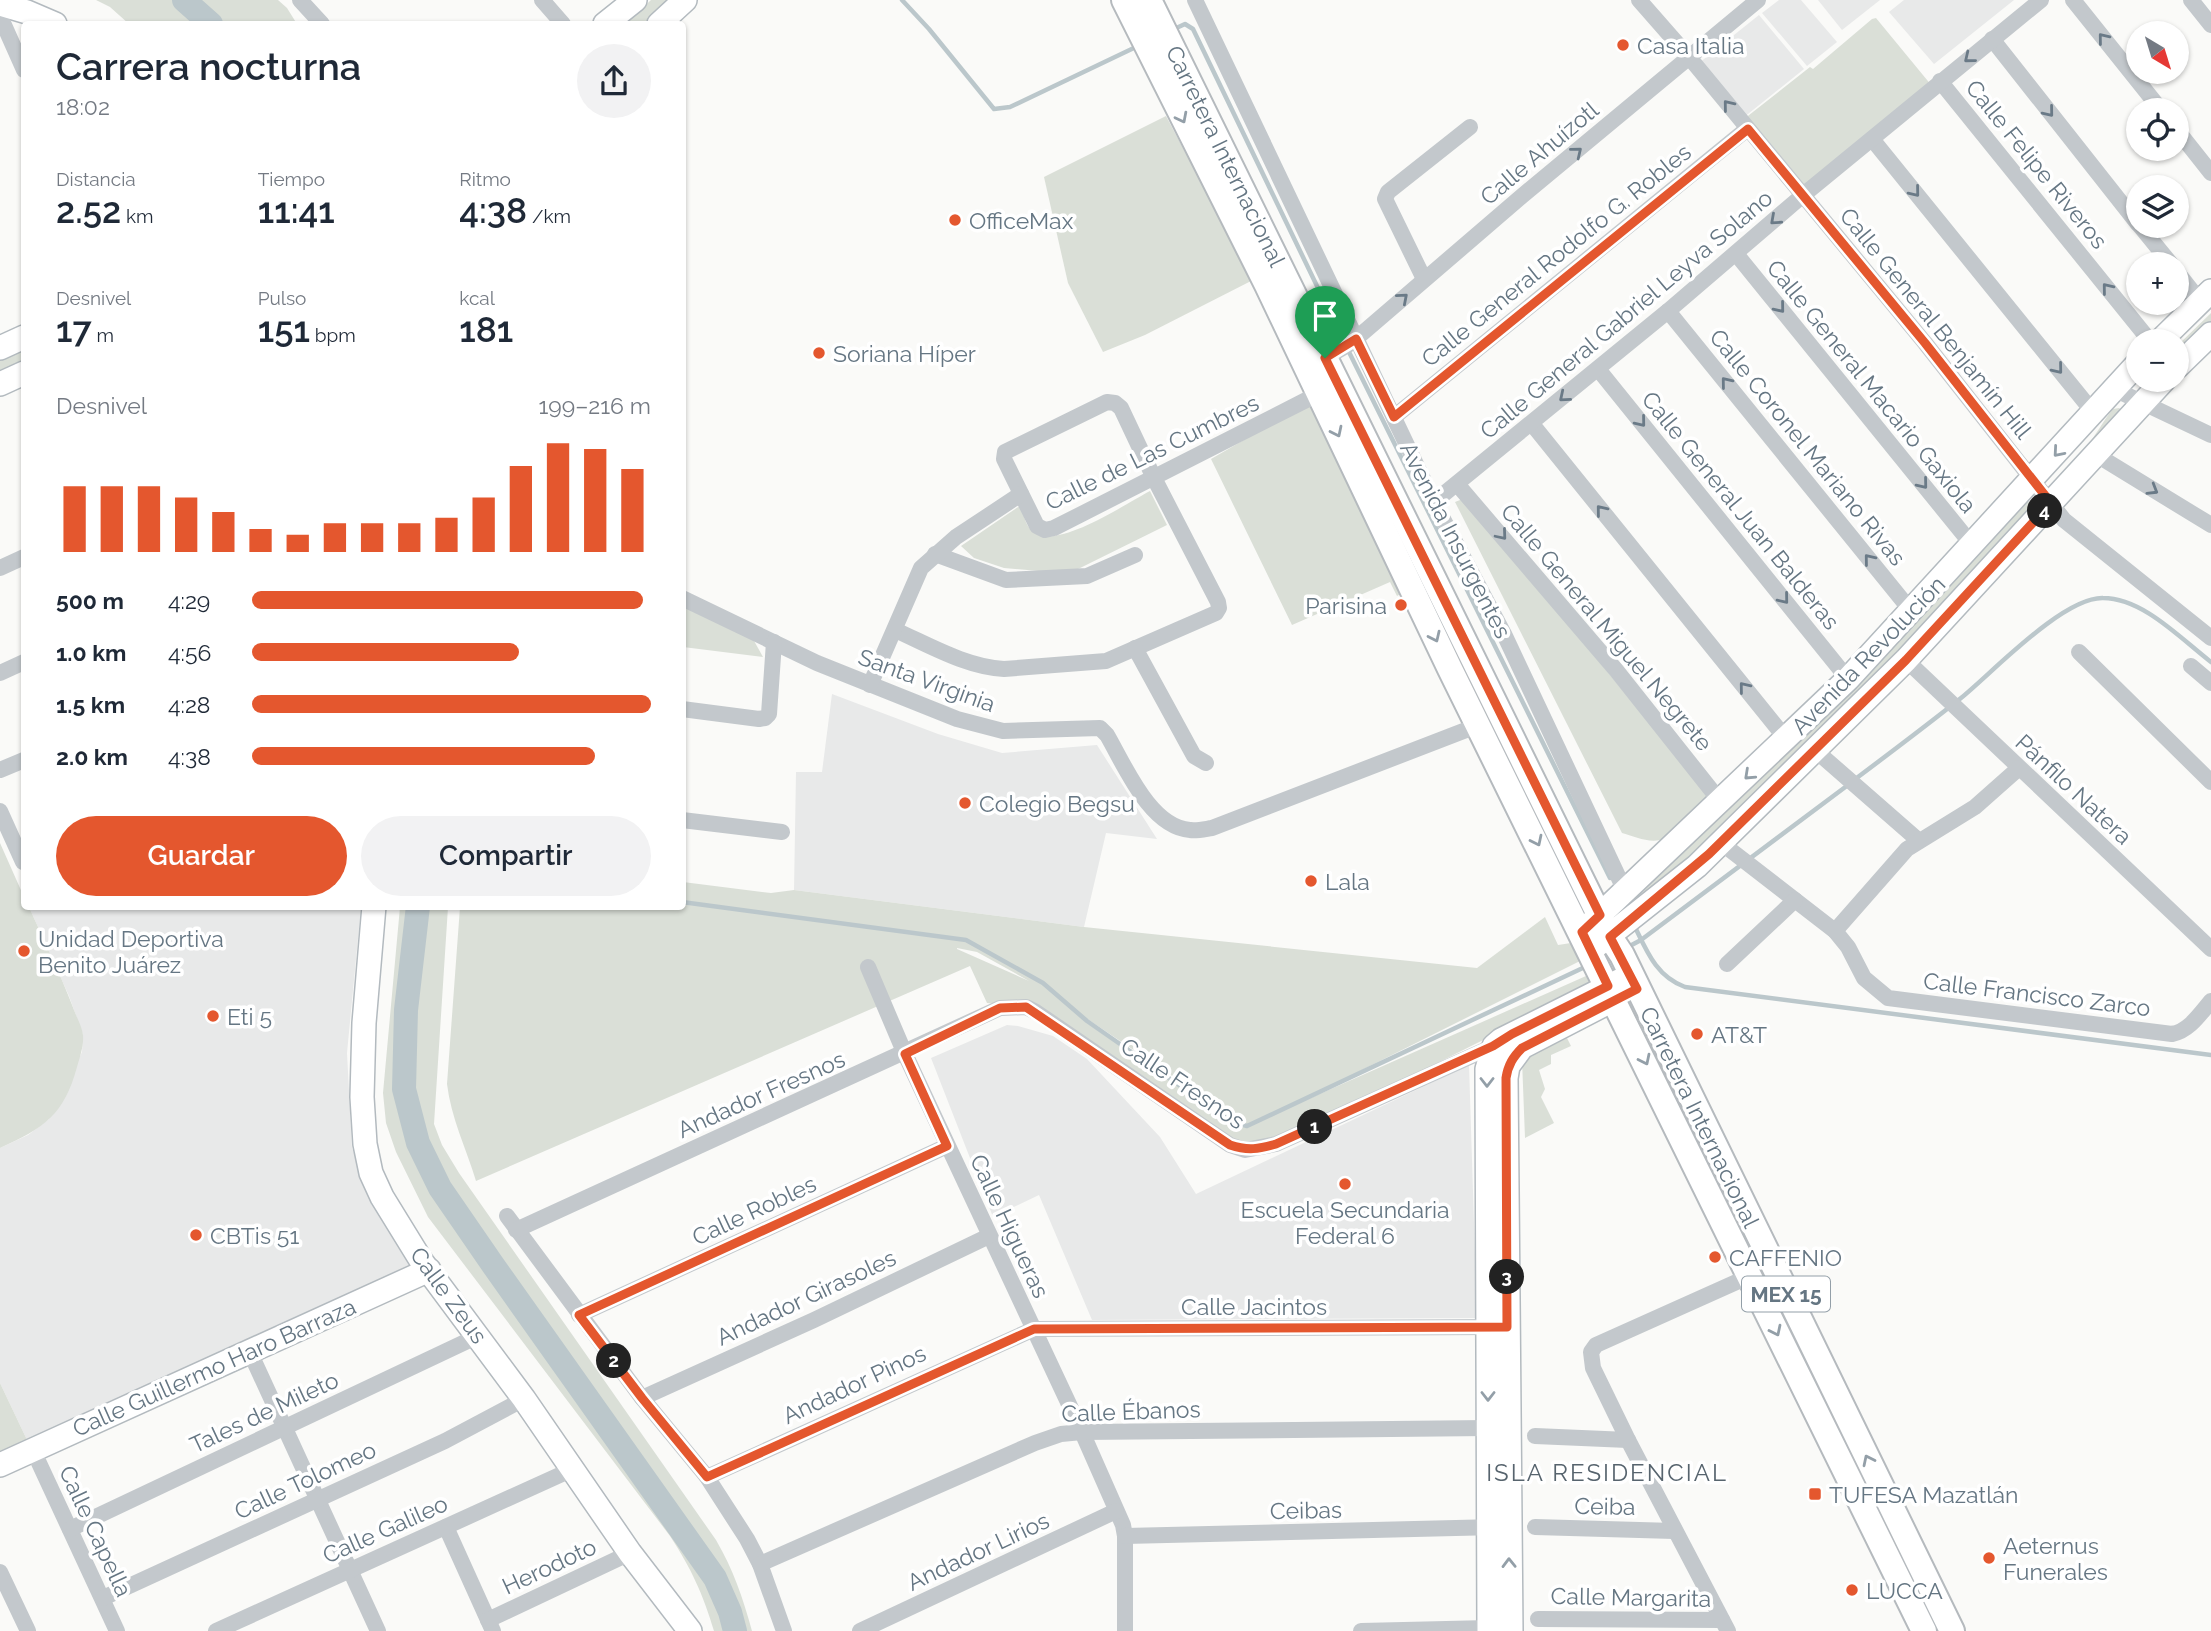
<!DOCTYPE html>
<html lang="es">
<head>
<meta charset="utf-8">
<style>
  :root { --surface:#fff; --page:#f2f2f3; --text:#1f2937; --muted:#747a83; --accent:#e4572e }
  body { margin:0; font-family:Raleway,sans-serif; background:var(--page); color:var(--text); height:100vh; display:flex; flex-direction:column; font-size:26px; white-space:nowrap }
  * { box-sizing:border-box; margin:0 }
  p { font-size:23px; color:var(--muted) }
  .icon { flex:none; width:38px; height:38px; fill:none; stroke:currentColor; stroke-width:2; stroke-linecap:round; stroke-linejoin:round }
  .map { position:relative; flex:1; overflow:hidden }
  .side { position:absolute; left:21px; top:21px; width:665px; height:889px; display:flex; flex-direction:column; background:var(--surface); border-radius:7px; box-shadow:0 2px 5px #0004 }
  .side>* { flex:none }
  .needle { width:46px; rotate:142deg }
  .fabs { position:absolute; left:2126px; top:21px; display:grid; gap:14px }
  .fabs a { display:grid; place-items:center; width:63px; height:63px; border-radius:50%; background:var(--surface); box-shadow:0 2px 5px #0004; font-size:35px }
  .pin { position:absolute; display:grid; place-items:center; width:60px; height:60px; color:#fff; margin:-72px -30px; border-radius:50% 50% 50% 0; rotate:-45deg; box-shadow:0 0 7px #0007 }
  .pin .icon { rotate:45deg }
  .km { position:absolute; width:35px; height:35px; margin:-18px; border-radius:50%; background:#222; color:#fff; font-size:19px; line-height:35px; text-align:center }
  .round { display:grid; place-items:center; flex:none; width:74px; height:74px; border-radius:37px; background:var(--page) }
  .headline { display:flex; align-items:center; justify-content:space-between; height:119px; padding:0 35px }
  h1 { font-size:38px; font-weight:600; line-height:52px }
  .metrics { display:grid; grid-template-columns:repeat(3,1fr); gap:10px; height:119px; padding:7px 35px }
  .metrics div { display:grid; align-content:center }
  .metrics b { font-size:35px; font-weight:600 }
  .metrics small { font-size:19px; font-weight:400 }
  .metrics p { font-size:19px }
  .chart { height:196px; padding:14px 35px }
  .chart p { display:flex; justify-content:space-between }
  .chart svg { width:100%; height:126px; margin-top:7px; stroke:var(--accent); stroke-width:6 }
  .cta { display:flex; gap:14px; margin-top:auto; padding:14px 35px }
  .cta a { flex:1; height:80px; border-radius:42px; background:var(--accent); color:#fff; font-size:28px; font-weight:600; line-height:80px; text-align:center }
  .cta a+a { background:var(--page); color:var(--text) }
  ul { padding:0 35px; list-style:none; font-size:23px }
  li { display:grid; grid-template-columns:112px 84px 1fr; align-items:center; height:52px }
  li i { height:18px; border-radius:9px; background:var(--accent) }
  .map>svg:first-child { display:block }
</style>
</head>
<body>
<div class="map">
<svg width="2211" height="1631" viewBox="0 0 2211 1631">
  <rect width="100%" height="100%" fill="#fafaf8"/>
  <g fill="#e8e9e9">
    <path d="M1779 0H1801L1837 42 1807 66 1762 13Z"/>
    <path d="M1818 0H1880L1842 30Z"/>
    <path d="M1904 0H2014L1934 64 1889 12Z"/>
    <path d="M1759 15 1804 69 1743 118 1699 63Z"/>
    <path d="M832 694 938 734 1002 753 1097 745 1157 839 1106 833 1084 927 794 890 796 772H822Z"/>
    <path d="M29 907H361L347 1053 352 1148 374 1204 410 1266 28 1442 0 1383V1148L28 1135 49 1119 82 1052 83 1035 69 996Z"/>
    <path d="M1007 1025 1018 1026 1053 1036 1087 1059 1160 1137 1196 1194 1469 1065 1477 1318 1092 1320 1039 1195 993 1217 931 1058Z"/>
  </g>
  <g fill="#dadfd7" fill-rule="evenodd">
    <path d="M96 0H278L287 8 297 24H129L110 7Z"/>
    <path d="M651 0H670L643 24H630V20Z"/>
    <path d="M1876 18 1932 86 1803 193 1744 119 1810 67 1813 69 1872 19Z"/>
    <path d="M1166 116 1253 280 1145 335 1103 352 1068 283 1044 177Z"/>
    <path d="M2211 313V331L2177 364V346Z"/>
    <path d="M24 349V366L0 377V361Z"/>
    <path d="M1315 399 1411 588 1397 596 1390 582 1292 625 1211 459Z"/>
    <path d="M2119 408 2123 411 2055 483C2062 469 2077 460 2086 448 2096 435 2103 421 2113 409Z"/>
    <path d="M1150 491 1167 525 1072 572H1050L1004 568 974 558 961 546 1021 505C1024 515 1025 527 1035 533 1059 549 1127 503 1150 491Z"/>
    <path d="M1465 498 1711 798C1697 812 1680 835 1660 840 1648 843 1633 836 1622 833L1455 502Z"/>
    <path d="M2028 501 2034 509 1999 548 1757 800 1633 907 1629 903 2019 504Z"/>
    <path d="M682 603 753 639 763 657 683 647Z"/>
    <path d="M0 843 24 897V906L29 907C44 941 61 975 74 1010 77 1018 82 1027 83 1035 84 1045 80 1057 77 1067 64 1115 44 1128 0 1148Z"/>
    <path d="M683 882 771 893 794 890 1084 927 1477 968 1545 917 1558 945 1571 943 1580 961 1270 1116 1586 976 1591 986 1276 1144 1245 1150 1027 1007 987 1003 970 966 476 1181C466 1148 451 1118 447 1084L460 907 682 906ZM957 948 977 952 1029 981 957 949ZM1086 1018 1245 1125 1232 1122 1084 1021Z"/>
    <path d="M400 907H448L434 1124 442 1145 459 1173 716 1540C733 1569 743 1598 752 1631H714C703 1594 691 1568 670 1536L428 1217 396 1152 386 1123 383 1093Z"/>
    <path d="M1567 1038 1571 1046 1551 1055V1064L1539 1070 1545 1089 1541 1097 1554 1123 1525 1138 1522 1060Z"/>
    <path d="M0 1383 28 1442 4 1453 0 1451Z"/>
  </g>
  <g fill="none" stroke-linecap="round" stroke-linejoin="round">
    <g stroke="#bbc7cb" stroke-width="4.5">
      <path d="M902 0 929 29 994 109 1010 107 1138 46"/>
      <path d="M1172 30 1185 24 1193 29 1344 342"/>
      <path d="M1348 350 1610 878"/>
      <path d="M1854 780C1890 753 1926 726 1961 698 1992 673 2063 597 2103 598 2143 598 2181 639 2211 662"/>
      <path d="M682 902 966 940 1043 983 1087 1021 1232 1122 1247 1126 1587 966"/>
      <path d="M1635 927C1647 952 1657 977 1685 987L2211 1055"/>
      <path d="M1626 948 1641 940 1848 785"/>
    </g>
    <g stroke="#bbc7cb" stroke-width="24">
      <path d="M184 0 211 24"/>
      <path d="M418 906 406 1010 404 1089 418 1143 440 1188 493 1265 715 1578 730 1612 735 1631"/>
    </g>
    <g stroke="#b3babf" stroke-width="26">
      <g id="secondary">
        <path d="M0 4 27 12 55 24"/>
        <path d="M605 24 635 0"/>
        <path d="M659 24 685 0"/>
        <path d="M2160 341 2211 291"/>
        <path d="M0 348 24 337"/>
        <path d="M2177 367 2211 334"/>
        <path d="M0 384 24 373"/>
        <path d="M374 906 364 1023 362 1097 365 1144 371 1173 382 1197 422 1262 524 1399 630 1553 690 1631"/>
        <path d="M1588 926 1848 679 2138 363"/>
        <path d="M1596 946 1697 866 1906 660 2164 380"/>
        <path d="M0 1465 429 1270"/>
        <path d="M1489 1631 1487 1069 1494 1046 1501 1040 1631 975"/>
        <path d="M1511 1631 1506 1078 1508 1066 1522 1047 1609 1002"/>
      </g>
    </g>
    <g stroke="#b5babe" stroke-width="28">
      <g id="primary">
        <path d="M1124 0 1267 285 1450 669 1924 1631"/>
        <path d="M1149 0 1610 937 1622 955 1952 1631"/>
      </g>
    </g>
    <g stroke="#c3c8cc" stroke-width="16">
      <path d="M300 0 322 24"/>
      <path d="M542 0 563 24"/>
      <path d="M1195 0 1434 502 1504 634 1625 891"/>
      <path d="M1639 0 1689 57 1925 343 2064 520 2211 638"/>
      <path d="M2073 0 2161 110"/>
      <path d="M2191 0 2211 25"/>
      <path d="M0 16 24 70"/>
      <path d="M1992 39 2138 224"/>
      <path d="M1940 81 2150 341"/>
      <path d="M2177 130 2211 173"/>
      <path d="M1872 139 2093 412"/>
      <path d="M2140 226 2171 264"/>
      <path d="M1737 255 1973 546"/>
      <path d="M2177 272 2200 301"/>
      <path d="M1424 279 1385 199 1388 192 1470 127"/>
      <path d="M1668 311 1912 612"/>
      <path d="M1325 358 1351 343 1522 196 1758 0"/>
      <path d="M1598 369 1848 679"/>
      <path d="M2114 389 2211 435"/>
      <path d="M1394 417 1747 129"/>
      <path d="M1532 424 1787 740"/>
      <path d="M2095 454 2211 525"/>
      <path d="M1457 484 1616 670 1720 801"/>
      <path d="M1434 502 1668 311 1802 196 2041 0"/>
      <path d="M935 554 1006 580 1087 576 1135 555"/>
      <path d="M0 568 24 557"/>
      <path d="M682 598 817 663 957 719 1003 731 1100 728 1107 735C1125 766 1150 827 1190 830 1197 831 1205 829 1212 828L1479 725"/>
      <path d="M895 630C929 645 966 667 1004 669L1106 661 1216 613 1219 608 1218 602 1154 478 1121 408 1115 403 1107 402 1005 452 1004 459 1037 526 1045 530 1054 528 1318 394"/>
      <path d="M1135 648 1194 756 1206 763"/>
      <path d="M2079 652 2211 782"/>
      <path d="M1906 660 2211 949"/>
      <path d="M2191 666 2211 683"/>
      <path d="M0 673 24 662"/>
      <path d="M870 685 921 568 956 537 1021 494"/>
      <path d="M682 709 759 719 765 718 769 714 774 642"/>
      <path d="M1815 750 1918 840"/>
      <path d="M0 770 24 760"/>
      <path d="M0 811 23 862 24 861"/>
      <path d="M682 820 782 832"/>
      <path d="M1720 842 1835 931 1848 947 1864 978 1888 998 2172 1034C2189 1031 2200 1014 2211 1001"/>
      <path d="M1835 931 1907 849 1975 807 2019 768"/>
      <path d="M1727 964 1795 900"/>
      <path d="M868 967 905 1054 1082 1432 1123 1525 1125 1536V1631"/>
      <path d="M507 1216 642 1398 707 1477 747 1539 760 1564 784 1631"/>
      <path d="M516 1230 1000 1008 1026 1007 1036 1012 1230 1145 1245 1150 1276 1144 1494 1046 1500 1049"/>
      <path d="M579 1315 947 1146"/>
      <path d="M249 1350 378 1631"/>
      <path d="M642 1398 814 1320 989 1236"/>
      <path d="M1535 1436 1628 1440"/>
      <path d="M33 1450 117 1631"/>
      <path d="M707 1477 1034 1329 1499 1327"/>
      <path d="M446 1527 493 1631"/>
      <path d="M1535 1527 1674 1531"/>
      <path d="M70 1529 478 1336"/>
      <path d="M1125 1536 1497 1527"/>
      <path d="M760 1564 1035 1443 1061 1434 1082 1432 1488 1428"/>
      <path d="M0 1572 28 1631"/>
      <path d="M103 1598 445 1441 524 1399"/>
      <path d="M1538 1619 1722 1620"/>
      <path d="M488 1620 630 1553"/>
      <path d="M216 1631 573 1469"/>
      <path d="M860 1631 1116 1511"/>
      <path d="M1361 1631 1489 1628"/>
      <path d="M1728 1631 1628 1440 1593 1368 1591 1352 1596 1345 1750 1276"/>
    </g>
    <use href="#secondary" stroke="#fff" stroke-width="23"/>
    <use href="#primary" stroke="#fff" stroke-width="24"/>
  </g>
  <defs><path id="oneway-chevron" d="M-2-3.5L2.5 0L-2 3.5" fill="none" stroke-width="1.6" stroke-linecap="round" stroke-linejoin="round" transform="scale(1.75)"/></defs>
  <g stroke="#6a7a87">
    <use href="#oneway-chevron" transform="translate(2103 38) rotate(-129)"/>
    <use href="#oneway-chevron" transform="translate(1969 58) rotate(141)"/>
    <use href="#oneway-chevron" transform="translate(1728 105) rotate(-129)"/>
    <use href="#oneway-chevron" transform="translate(2049 112) rotate(51)"/>
    <use href="#oneway-chevron" transform="translate(1577 152) rotate(-39)"/>
    <use href="#oneway-chevron" transform="translate(1915 192) rotate(51)"/>
    <use href="#oneway-chevron" transform="translate(1775 220) rotate(138)"/>
    <use href="#oneway-chevron" transform="translate(2107 288) rotate(-129)"/>
    <use href="#oneway-chevron" transform="translate(1403 298) rotate(-41)"/>
    <use href="#oneway-chevron" transform="translate(1780 308) rotate(51)"/>
    <use href="#oneway-chevron" transform="translate(2058 369) rotate(51)"/>
    <use href="#oneway-chevron" transform="translate(1726 382) rotate(-129)"/>
    <use href="#oneway-chevron" transform="translate(1564 397) rotate(140)"/>
    <use href="#oneway-chevron" transform="translate(1641 422) rotate(51)"/>
    <use href="#oneway-chevron" transform="translate(1923 484) rotate(51)"/>
    <use href="#oneway-chevron" transform="translate(2153 490) rotate(31)"/>
    <use href="#oneway-chevron" transform="translate(1601 510) rotate(-129)"/>
    <use href="#oneway-chevron" transform="translate(1502 535) rotate(50)"/>
    <use href="#oneway-chevron" transform="translate(1869 559) rotate(-129)"/>
    <use href="#oneway-chevron" transform="translate(1784 599) rotate(51)"/>
    <use href="#oneway-chevron" transform="translate(1744 687) rotate(-129)"/>
  </g>
  <g stroke="#939fa8">
    <use href="#oneway-chevron" transform="translate(1182 118) rotate(63)"/>
    <use href="#oneway-chevron" transform="translate(1337 432) rotate(64)"/>
    <use href="#oneway-chevron" transform="translate(2058 452) rotate(131)"/>
    <use href="#oneway-chevron" transform="translate(1435 637) rotate(65)"/>
    <use href="#oneway-chevron" transform="translate(1749 775) rotate(137)"/>
    <use href="#oneway-chevron" transform="translate(1537 841) rotate(64)"/>
    <use href="#oneway-chevron" transform="translate(1645 1060) rotate(64)"/>
    <use href="#oneway-chevron" transform="translate(1487 1082) rotate(90)"/>
    <use href="#oneway-chevron" transform="translate(1776 1331) rotate(64)"/>
    <use href="#oneway-chevron" transform="translate(1488 1396) rotate(90)"/>
    <use href="#oneway-chevron" transform="translate(1868 1460) rotate(-116)"/>
    <use href="#oneway-chevron" transform="translate(1509 1563) rotate(-91)"/>
  </g>
  <g fill="none" stroke-linecap="round" stroke-linejoin="round">
    <g stroke="#fff" stroke-width="14">
      <path id="route" d="M1748 129 1925 343 2051 503 1906 660 1709 854 1610 937 1637 989 1522 1048C1513 1057 1508 1065 1506 1078L1507 1327 1034 1329 707 1477 642 1398 579 1315 947 1146 905 1054 1000 1008 1026 1007 1230 1145C1248 1151 1259 1149 1276 1144L1493 1046 1512 1034 1608 986 1582 932 1600 915 1325 358 1356 339 1394 417Z"/>
    </g>
    <use href="#route" stroke="#e4572e" stroke-width="9"/>
  </g>
  <g fill="#e4572e" stroke="#fff" stroke-width="2.5">
    <circle cx="1623" cy="45" r="7"/>
    <circle cx="955" cy="220" r="7"/>
    <circle cx="819" cy="353" r="7"/>
    <circle cx="1401" cy="605" r="7"/>
    <circle cx="965" cy="803" r="7"/>
    <circle cx="1311" cy="881" r="7"/>
    <circle cx="24" cy="951" r="7"/>
    <circle cx="213" cy="1016" r="7"/>
    <circle cx="1697" cy="1034" r="7"/>
    <circle cx="1345" cy="1184" r="7"/>
    <circle cx="196" cy="1235" r="7"/>
    <circle cx="1715" cy="1257" r="7"/>
    <rect x="1808" y="1487" width="14" height="14" rx="3.5"/>
    <circle cx="1989" cy="1558" r="7"/>
    <circle cx="1852" cy="1590" r="7"/>
  </g>
  <g text-anchor="middle" dominant-baseline="central" stroke-width="7" stroke-linejoin="round" paint-order="stroke">
    <rect fill="#fff" stroke="#939fa8" stroke-width="2" x="1742" y="1276.5" width="88" height="35" rx="5"/>
    <g font-size="21" font-weight="bold" fill="#657683">
      <text x="1786" y="1294">MEX 15</text>
    </g>
    <g font-size="23" fill="#657683" stroke="#fff" text-anchor="start">
      <text x="1637" y="45">Casa Italia</text>
      <text x="969" y="220">OfficeMax</text>
      <text x="833" y="353">Soriana Híper</text>
      <text x="1387" y="605" text-anchor="end">Parisina</text>
      <text x="979" y="803">Colegio Begsu</text>
      <text x="1325" y="881">Lala</text>
      <text x="38" y="938">Unidad Deportiva<tspan x="38" dy="26">Benito Juárez</tspan></text>
      <text x="227" y="1016">Eti 5</text>
      <text x="1711" y="1034">AT&amp;T</text>
      <text x="1345" y="1209" text-anchor="middle">Escuela Secundaria<tspan x="1345" dy="26">Federal 6</tspan></text>
      <text x="210" y="1235">CBTis 51</text>
      <text x="1729" y="1257">CAFFENIO</text>
      <text x="1829" y="1494">TUFESA Mazatlán</text>
      <text x="2003" y="1545">Aeternus<tspan x="2003" dy="26">Funerales</tspan></text>
      <text x="1866" y="1590">LUCCA</text>
    </g>
    <g font-size="23" fill="#657683" stroke="#fff">
      <text transform="translate(1539 153) rotate(-40)">Calle Ahuízotl</text>
      <text transform="translate(1226 156) rotate(64)">Carretera Internacional</text>
      <text transform="translate(2037 164) rotate(51)">Calle Felipe Riveros</text>
      <text transform="translate(1556 255) rotate(-39)">Calle General Rodolfo G. Robles</text>
      <text transform="translate(1626 314) rotate(-40)">Calle General Gabriel Leyva Solano</text>
      <text transform="translate(1936 323) rotate(51)">Calle General Benjamín Hill</text>
      <text transform="translate(1872 386) rotate(51)">Calle General Macario Gaxiola</text>
      <text transform="translate(1808 447) rotate(51)">Calle Coronel Mariano Rivas</text>
      <text transform="translate(1152 452) rotate(-26)">Calle de Las Cumbres</text>
      <text transform="translate(1741 510) rotate(51)">Calle General Juan Balderas</text>
      <text transform="translate(1456 540) rotate(63)">Avenida Insurgentes</text>
      <text transform="translate(1607 627) rotate(50)">Calle General Miguel Negrete</text>
      <text transform="translate(1868 655) rotate(-46)">Avenida Revolución</text>
      <text transform="translate(927 680) rotate(20)">Santa Virginia</text>
      <text transform="translate(2074 789) rotate(43)">Pánfilo Natera</text>
      <text transform="translate(2037 994) rotate(7)">Calle Francisco Zarco</text>
      <text transform="translate(1183 1083) rotate(34)">Calle Fresnos</text>
      <text transform="translate(761 1094) rotate(-24)">Andador Fresnos</text>
      <text transform="translate(1700 1117) rotate(64)">Carretera Internacional</text>
      <text transform="translate(754 1210) rotate(-25)">Calle Robles</text>
      <text transform="translate(1010 1226) rotate(65)">Calle Higueras</text>
      <text transform="translate(449 1295) rotate(54)">Calle Zeus</text>
      <text transform="translate(806 1297) rotate(-25)">Andador Girasoles</text>
      <text x="1254" y="1306">Calle Jacintos</text>
      <text transform="translate(214 1367) rotate(-24)">Calle Guillermo Haro Barraza</text>
      <text transform="translate(854 1384) rotate(-25)">Andador Pinos</text>
      <text transform="translate(1131 1411) rotate(-2)">Calle Ébanos</text>
      <text transform="translate(264 1412) rotate(-25)">Tales de Mileto</text>
      <text transform="translate(305 1480) rotate(-25)">Calle Tolomeo</text>
      <text transform="translate(1605 1506) rotate(1)">Ceiba</text>
      <text transform="translate(1306 1510) rotate(-1)">Ceibas</text>
      <text transform="translate(385 1529) rotate(-24)">Calle Galileo</text>
      <text transform="translate(96 1531) rotate(65)">Calle Capella</text>
      <text transform="translate(978 1551) rotate(-25)">Andador Lirios</text>
      <text transform="translate(549 1566) rotate(-25)">Herodoto</text>
      <text transform="translate(1631 1597) rotate(1)">Calle Margarita</text>
    </g>
    <g font-size="24" letter-spacing="2" fill="#57646e" stroke="#fff">
      <text x="1607" y="1472">ISLA RESIDENCIAL</text>
    </g>
  </g>
</svg>
<div class="fabs">
<a><svg class="needle" viewBox="-14 -14 28 28"><path d="M0-13l5 13h-10z" fill="#e53935"/><path d="M0 13l5-13h-10z" fill="#747a83"/></svg></a>
<a><svg class="icon" aria-label="locate" viewBox="0 0 24 24"><circle cx="12" cy="12" r="6"/><path d="M12 2v4M12 18v4M2 12h4M18 12h4"/></svg></a>
<a><svg class="icon" aria-label="layers" viewBox="0 0 24 24"><path d="M12 4l9 5-9 5-9-5zM3 14l9 5 9-5"/></svg></a>
<a>+</a>
<a>−</a>
</div>
<div class="pin" style="left:1325px;top:358px;background:#1e9e55"><svg class="icon" aria-label="arrive" viewBox="0 0 24 24"><path d="M6 21V4h12l-3 4 3 4H6"/></svg></div>
<b class="km" style="left:1315px;top:1127px">1</b>
<b class="km" style="left:614px;top:1361px">2</b>
<b class="km" style="left:1507px;top:1277px">3</b>
<b class="km" style="left:2045px;top:511px">4</b>
<section class="side">
<div class="headline"><div><h1>Carrera nocturna</h1><p>18:02</p></div><a class="round"><svg class="icon" aria-label="share" viewBox="0 0 24 24"><path d="M12 15V3M7 8l5-5 5 5M5 13v7h14v-7"/></svg></a></div>
<div class="metrics">
<div><p>Distancia</p><b>2.52<small> km</small></b></div>
<div><p>Tiempo</p><b>11:41</b></div>
<div><p>Ritmo</p><b>4:38<small> /km</small></b></div>
</div>
<div class="metrics">
<div><p>Desnivel</p><b>17<small> m</small></b></div>
<div><p>Pulso</p><b>151<small> bpm</small></b></div>
<div><p>kcal</p><b>181</b></div>
</div>
<div class="chart"><p><span>Desnivel</span>199–216 m</p>
<svg viewBox="0 0 160 44" preserveAspectRatio="none"><path d="M5 44V21M15 44V21M25 44V21M35 44V25M45 44V30M55 44V36M65 44V38M75 44V34M85 44V34M95 44V34M105 44V32M115 44V25M125 44V14M135 44V6M145 44V8M155 44V15"/></svg>
</div>
<ul>
<li><b>500 m</b>4:29<i style="width:98%"></i></li>
<li><b>1.0 km</b>4:56<i style="width:67%"></i></li>
<li><b>1.5 km</b>4:28<i style="width:100%"></i></li>
<li><b>2.0 km</b>4:38<i style="width:86%"></i></li>
</ul>
<div class="cta"><a>Guardar</a><a>Compartir</a></div>
</section>
</div>
</body>
</html>
